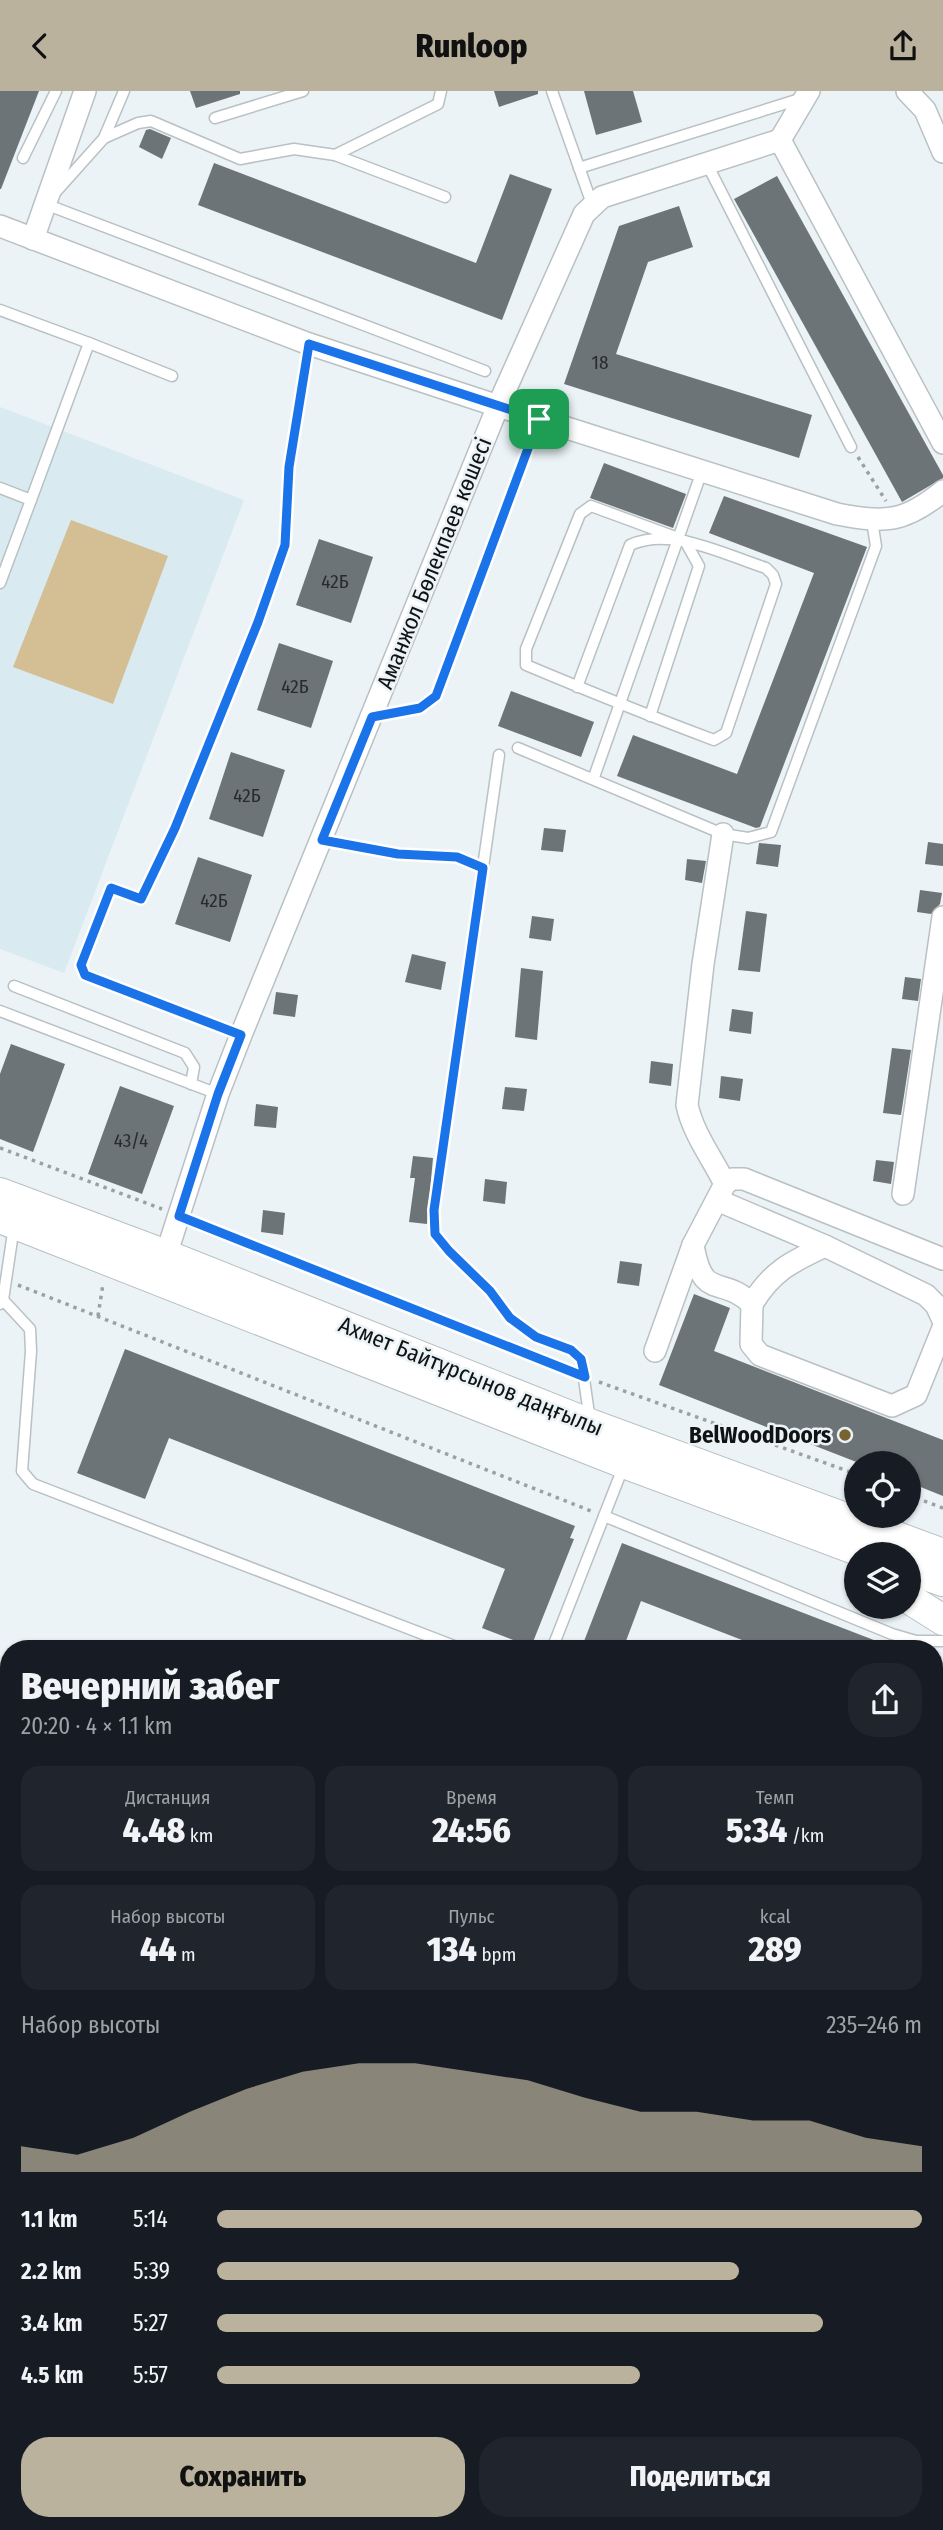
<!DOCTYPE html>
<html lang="ru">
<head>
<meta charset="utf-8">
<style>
  :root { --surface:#171b24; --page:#20242c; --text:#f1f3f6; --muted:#9ea1a6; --accent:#bbb29e }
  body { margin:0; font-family:"Fira Sans Condensed",sans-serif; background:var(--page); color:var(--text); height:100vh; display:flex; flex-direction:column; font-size:26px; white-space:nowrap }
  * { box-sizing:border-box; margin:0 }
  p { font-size:23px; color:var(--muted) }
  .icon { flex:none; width:38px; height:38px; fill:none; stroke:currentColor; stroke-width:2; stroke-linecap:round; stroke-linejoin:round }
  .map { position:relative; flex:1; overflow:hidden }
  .panel { position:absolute; left:0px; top:1549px; width:943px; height:891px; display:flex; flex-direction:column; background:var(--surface); border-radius:28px 28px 0 0; box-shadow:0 2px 5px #0004 }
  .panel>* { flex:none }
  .buttons { position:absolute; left:844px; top:1360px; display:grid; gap:14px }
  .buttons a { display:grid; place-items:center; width:77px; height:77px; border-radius:50%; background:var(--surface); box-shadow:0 2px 5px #0004; font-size:35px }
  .pin { position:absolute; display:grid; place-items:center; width:60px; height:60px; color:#fff; margin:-30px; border-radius:14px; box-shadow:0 4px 10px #0006 }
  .round { display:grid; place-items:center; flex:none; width:74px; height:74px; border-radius:28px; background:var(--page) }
  .headline { display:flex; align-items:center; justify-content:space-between; height:119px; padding:0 21px }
  h1 { font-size:38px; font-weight:800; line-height:52px }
  .stats { display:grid; grid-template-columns:repeat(3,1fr); gap:10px; height:119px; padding:7px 21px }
  .stats div { display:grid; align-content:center; border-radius:18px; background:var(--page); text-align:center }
  .stats b { font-size:35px; font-weight:800 }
  .stats small { font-size:19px; font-weight:400 }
  .stats p { font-size:19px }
  .chart { height:196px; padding:14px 21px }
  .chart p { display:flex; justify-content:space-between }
  .chart svg { width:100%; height:126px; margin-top:7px; fill:var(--accent); opacity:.7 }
  .button { display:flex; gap:14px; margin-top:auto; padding:14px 21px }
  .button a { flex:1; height:80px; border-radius:28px; background:var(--accent); color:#111; font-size:28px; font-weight:800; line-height:80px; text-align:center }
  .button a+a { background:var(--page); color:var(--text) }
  ul { padding:0 21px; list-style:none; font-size:23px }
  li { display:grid; grid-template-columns:112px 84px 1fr; align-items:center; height:52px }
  li i { height:18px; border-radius:9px; background:var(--accent) }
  header { display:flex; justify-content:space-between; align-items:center; height:91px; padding:0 21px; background:var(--accent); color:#111; font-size:32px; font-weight:800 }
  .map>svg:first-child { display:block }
</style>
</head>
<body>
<header><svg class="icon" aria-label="back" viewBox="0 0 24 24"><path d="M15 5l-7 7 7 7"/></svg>Runloop<svg class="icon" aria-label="share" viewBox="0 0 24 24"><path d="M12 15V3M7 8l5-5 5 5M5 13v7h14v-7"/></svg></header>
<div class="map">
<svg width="943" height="2439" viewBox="0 0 943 2439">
  <rect width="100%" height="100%" fill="#ebf3f6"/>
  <path fill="#d9eaf0" d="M0 316 244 409 64 882 0 858Z"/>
  <path fill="#d4be94" d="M71 429 168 465 113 613 13 576Z"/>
  <g fill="#6d7477">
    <path d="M0 0H39L1 98H0Z"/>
    <path d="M190 0H240V3L196 17Z"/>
    <path d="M494 0H538V3L499 16Z"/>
    <path d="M584 0H633L642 31 596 44Z"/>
    <path d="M150 38 171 47 162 68 139 56 146 39Z"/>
    <path d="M214 72 476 172 510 83 552 98 502 229 198 114Z"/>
    <path d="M777 85 943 384V387L902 411 734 108Z"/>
    <path d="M679 115 693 156 648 171 616 263 812 324 799 367 564 293 619 135Z"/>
    <path d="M604 372 686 403 673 437 590 407Z"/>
    <path d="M724 405 867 456 760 736 756 737 617 685 633 644 737 683 814 482 709 442Z"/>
    <path d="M319 448 373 466 351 532 296 514Z"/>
    <path d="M279 552 333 570 311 637 257 619Z"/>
    <path d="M511 600 594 631 581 666 498 635Z"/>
    <path d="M231 661 285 679 263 746 209 728Z"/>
    <path d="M544 737 566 739 563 761 541 759Z"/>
    <path d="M928 751 943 753V775L925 773Z"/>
    <path d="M759 752 781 754 778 776 756 773Z"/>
    <path d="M198 766 252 784 230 851 175 833Z"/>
    <path d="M687 768 706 770 702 792 685 789Z"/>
    <path d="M920 799 942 802 940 813 931 823 917 821Z"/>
    <path d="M746 820 767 823 760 881 738 879Z"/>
    <path d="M532 825 554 828 551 850 529 847Z"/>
    <path d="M412 863 446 871 441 899 405 891Z"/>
    <path d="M521 877 543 880 537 949 515 946Z"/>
    <path d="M905 886 921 888 918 910 902 908Z"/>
    <path d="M276 901 298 904 295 926 273 923Z"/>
    <path d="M732 918 753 921 751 943 729 940Z"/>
    <path d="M11 953 65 973 33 1061 0 1048V983Z"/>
    <path d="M892 957 911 959 901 1024 883 1022Z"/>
    <path d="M651 970 673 973 671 995 649 992Z"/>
    <path d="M721 985 743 988 740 1010 719 1007Z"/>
    <path d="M120 995 174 1015 142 1103 88 1083Z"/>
    <path d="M505 996 527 998 524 1020 502 1018Z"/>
    <path d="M256 1013 278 1016 276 1037 254 1035Z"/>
    <path d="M413 1065 433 1067 427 1133 409 1131 415 1087H410Z"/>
    <path d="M876 1069 894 1071 891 1093 873 1090Z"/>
    <path d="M485 1088 507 1091 505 1113 483 1110Z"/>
    <path d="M263 1119 285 1122 283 1144 261 1141Z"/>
    <path d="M620 1170 642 1173 639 1195 617 1192Z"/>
    <path d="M694 1203 730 1217 714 1260 943 1349V1405L908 1391V1372H859L659 1294Z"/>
    <path d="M125 1258 575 1435 570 1447 574 1448 531 1556 482 1537 505 1478 169 1347 145 1408 77 1382Z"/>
    <path d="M622 1452 892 1556 891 1558H765L641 1510 623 1558H581Z"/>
  </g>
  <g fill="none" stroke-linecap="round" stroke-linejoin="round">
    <g stroke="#b9c1c4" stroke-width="13">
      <g id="lane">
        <path d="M552 0 592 113"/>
        <path d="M215 27 303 0"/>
        <path d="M104 47 124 0"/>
        <path d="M335 64 438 13 441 0"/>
        <path d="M23 67 56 0"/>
        <path d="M707 73 851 356"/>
        <path d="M579 77 803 7"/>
        <path d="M445 106 335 64 294 58 240 68 151 30 138 32 104 47 45 113 485 280"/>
        <path d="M0 219 89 252 31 409 0 397"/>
        <path d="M89 252 172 285"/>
        <path d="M0 492 31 409"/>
        <path d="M577 596 630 454C672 435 725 464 766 477L773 484 776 493 726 642 714 649C650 625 588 600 526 574V558L580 423 591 415 678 447"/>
        <path d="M650 625 699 475 685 450"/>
        <path d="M372 626 420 617 436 605 539 328"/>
        <path d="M518 657 723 743 748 747 771 741 876 455 872 430"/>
        <path d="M499 664 434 1119 435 1143 449 1160 490 1200 510 1227 536 1246 571 1259 581 1267 590 1330"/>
        <path d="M594 686 702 380"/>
        <path d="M322 749 398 763 457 766 483 777"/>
        <path d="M141 808 175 737 258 531 285 454 289 376 309 253"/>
        <path d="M14 895 185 962 194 976 191 993"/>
        <path d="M0 920 218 1003"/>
        <path d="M3 1209 30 1238 31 1260 22 1380 33 1393 462 1558"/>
        <path d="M0 1213 3 1209 14 1135"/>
        <path d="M604 1425 892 1543 916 1550H943"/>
        <path d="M552 1558 624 1374"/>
        <path d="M0 1851 2 1914"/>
        <path d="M0 2060 9 2063"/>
        <path d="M0 2106 9 2107"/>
        <path d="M215 2439 219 2431"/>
        <path d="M244 2439 248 2431"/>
      </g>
    </g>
    <g stroke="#b9c1c4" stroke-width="24">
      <g id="street">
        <path d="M809 0 780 49 602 106 584 123 498 315 837 423C885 432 904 432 943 400"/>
        <path d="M907 0 925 19 943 61"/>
        <path d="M780 49 943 352"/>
        <path d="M0 135 309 253 498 315 241 944 218 1003 166 1164"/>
        <path d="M33 148 85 0"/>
        <path d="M723 743 703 873 687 1014C693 1042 712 1067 725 1093"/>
        <path d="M903 1103 943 826"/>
        <path d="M717 1109 825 1155 926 1204 936 1214 943 1229"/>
        <path d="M693 1154C703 1212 721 1183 752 1213L751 1253 760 1264 892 1315 916 1304 943 1237"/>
        <path d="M752 1213C772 1180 791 1171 825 1155"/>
        <path d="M655 1260 693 1154 725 1093 732 1088H744L943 1168"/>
        <path d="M934 2316 943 2303"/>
        <path d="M867 2439 875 2431"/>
      </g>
    </g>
    <g stroke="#b9c1c4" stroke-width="32">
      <g id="secondary">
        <path d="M0 1102 166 1164 590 1333 943 1463"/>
        <path d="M0 1127 624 1372 868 1463"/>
        <path d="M908 1478 943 1490"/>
        <path d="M908 1507 943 1529"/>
        <path d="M934 1793 943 1771"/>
        <path d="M934 1921 943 1899"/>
        <path d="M687 2439 690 2431"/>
        <path d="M739 2439 742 2431"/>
      </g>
    </g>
    <g stroke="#9aa1a3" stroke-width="3.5" stroke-dasharray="3.5 5" stroke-linecap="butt">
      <path d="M858 366 886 410"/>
      <path d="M130 804 112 797 81 874 85 884 223 937"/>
      <path d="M0 1057 162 1118"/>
      <path d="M195 1131 569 1279"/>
      <path d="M18 1194 591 1420"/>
      <path d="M98 1225 103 1193"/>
      <path d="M599 1291 856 1383"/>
      <path d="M908 1404 943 1417"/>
    </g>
    <use href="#lane" stroke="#fff" stroke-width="10"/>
    <use href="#street" stroke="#fff" stroke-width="21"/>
    <use href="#secondary" stroke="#fff" stroke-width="30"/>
  </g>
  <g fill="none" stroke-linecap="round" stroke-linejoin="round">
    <g stroke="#fff" stroke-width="14">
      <path id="route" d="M309 253 539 328 436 605 420 617 372 626 322 749 398 763 457 766 483 777 434 1119 435 1143 449 1160 490 1200 510 1227 536 1246 571 1259 581 1268 585 1286 179 1125 218 1003 241 944 85 884 81 874 111 797 141 808 175 737 258 531 285 454 289 376Z"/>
    </g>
    <use href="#route" stroke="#1a73e8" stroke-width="9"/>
  </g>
  <circle fill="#796232" stroke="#ebf3f6" stroke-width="2.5" cx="845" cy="1344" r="7"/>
  <g text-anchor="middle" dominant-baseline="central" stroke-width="5" stroke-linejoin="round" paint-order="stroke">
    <g font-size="19" fill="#272b2d">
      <text x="600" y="271">18</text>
      <text x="335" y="490">42Б</text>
      <text x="295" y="595">42Б</text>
      <text x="247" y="704">42Б</text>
      <text x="214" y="809">42Б</text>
      <text x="131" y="1049">43/4</text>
    </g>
    <g font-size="23" fill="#101314" stroke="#ebf3f6">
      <text transform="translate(434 472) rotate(-68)">Аманжол Бөлекпаев көшесі</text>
      <text transform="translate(471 1285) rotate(22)">Ахмет Байтұрсынов даңғылы</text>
    </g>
    <g font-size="23" font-weight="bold" fill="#101314" stroke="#ebf3f6" text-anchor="end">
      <text x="831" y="1344">BelWoodDoors</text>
    </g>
  </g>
</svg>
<div class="buttons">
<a><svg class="icon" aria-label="locate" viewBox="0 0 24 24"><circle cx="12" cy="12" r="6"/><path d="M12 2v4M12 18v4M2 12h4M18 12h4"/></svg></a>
<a><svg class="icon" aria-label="layers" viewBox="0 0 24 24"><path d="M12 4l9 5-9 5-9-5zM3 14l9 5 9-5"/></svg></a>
</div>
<div class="pin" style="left:539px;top:328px;background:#1e9e55"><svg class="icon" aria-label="arrive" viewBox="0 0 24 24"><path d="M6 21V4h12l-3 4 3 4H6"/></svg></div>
<section class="panel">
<div class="headline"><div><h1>Вечерний забег</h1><p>20:20 · 4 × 1.1 km</p></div><a class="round"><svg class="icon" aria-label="share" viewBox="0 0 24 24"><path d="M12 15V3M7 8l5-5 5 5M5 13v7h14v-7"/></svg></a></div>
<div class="stats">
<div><p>Дистанция</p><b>4.48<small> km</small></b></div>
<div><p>Время</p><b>24:56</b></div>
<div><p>Темп</p><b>5:34<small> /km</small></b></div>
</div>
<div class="stats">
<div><p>Набор высоты</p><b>44<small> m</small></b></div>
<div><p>Пульс</p><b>134<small> bpm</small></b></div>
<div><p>kcal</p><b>289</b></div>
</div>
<div class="chart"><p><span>Набор высоты</span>235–246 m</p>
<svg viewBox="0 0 160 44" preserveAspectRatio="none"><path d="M0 44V35L10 38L20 32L30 23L40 15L50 9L60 6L70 6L80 9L90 12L100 18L110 23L120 23L130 26L140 26L150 32L160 35V44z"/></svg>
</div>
<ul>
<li><b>1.1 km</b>5:14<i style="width:100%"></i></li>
<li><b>2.2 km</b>5:39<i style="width:74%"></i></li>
<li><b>3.4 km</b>5:27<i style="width:86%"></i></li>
<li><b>4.5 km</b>5:57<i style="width:60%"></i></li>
</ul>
<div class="button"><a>Сохранить</a><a>Поделиться</a></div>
</section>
</div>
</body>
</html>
